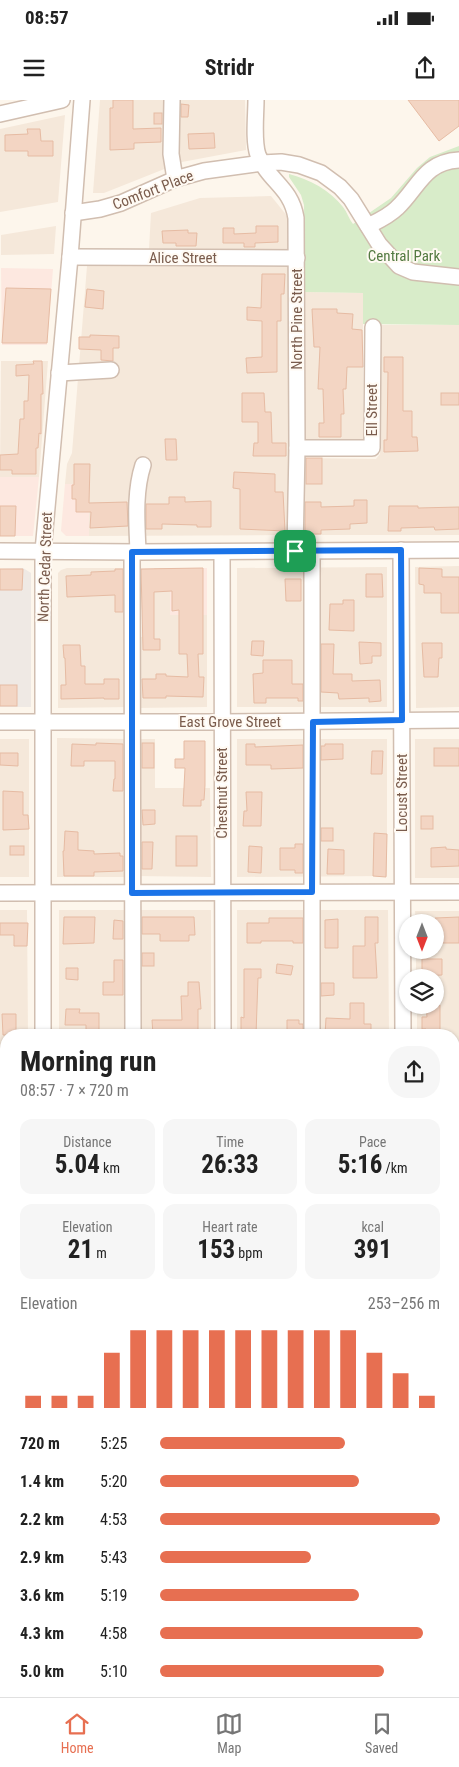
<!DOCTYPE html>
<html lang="en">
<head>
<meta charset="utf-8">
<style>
  :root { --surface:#fff; --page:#f6f6f6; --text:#222; --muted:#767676; --line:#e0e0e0; --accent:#e76f51 }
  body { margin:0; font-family:"Roboto Condensed",sans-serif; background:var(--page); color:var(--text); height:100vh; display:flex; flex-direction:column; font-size:19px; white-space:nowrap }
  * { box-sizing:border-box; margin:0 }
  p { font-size:16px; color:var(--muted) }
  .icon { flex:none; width:28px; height:28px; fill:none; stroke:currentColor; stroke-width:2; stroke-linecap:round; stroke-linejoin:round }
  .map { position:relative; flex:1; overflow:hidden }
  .drawer { position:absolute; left:0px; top:929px; width:460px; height:669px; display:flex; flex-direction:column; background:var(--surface); border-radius:20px 20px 0 0; box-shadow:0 1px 4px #0004 }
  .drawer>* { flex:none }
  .needle { width:32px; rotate:180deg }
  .buttons { position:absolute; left:399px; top:814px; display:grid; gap:10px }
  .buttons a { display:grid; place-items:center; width:45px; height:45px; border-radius:50%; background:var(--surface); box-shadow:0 1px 4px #0004; font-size:25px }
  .pin { position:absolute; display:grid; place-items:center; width:42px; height:42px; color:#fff; margin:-21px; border-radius:10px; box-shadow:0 2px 8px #0006 }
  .round { display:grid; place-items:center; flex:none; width:52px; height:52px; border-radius:20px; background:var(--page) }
  .head { display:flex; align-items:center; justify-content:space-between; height:85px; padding:0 20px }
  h1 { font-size:28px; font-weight:700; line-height:38px }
  .metrics { display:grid; grid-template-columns:repeat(3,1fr); gap:8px; height:85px; padding:5px 20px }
  .metrics div { display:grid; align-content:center; border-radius:12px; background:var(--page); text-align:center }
  .metrics b { font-size:25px; font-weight:700 }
  .metrics small { font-size:14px; font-weight:400 }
  .metrics p { font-size:14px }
  .chart { height:140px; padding:10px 20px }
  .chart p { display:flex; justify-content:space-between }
  .chart svg { width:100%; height:90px; margin-top:5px; stroke:var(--accent); stroke-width:6 }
  ul { padding:0 20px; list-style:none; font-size:16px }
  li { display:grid; grid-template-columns:80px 60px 1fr; align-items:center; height:38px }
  li i { height:12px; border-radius:6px; background:var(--accent) }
  .status { display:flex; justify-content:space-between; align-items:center; height:35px; padding:0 25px; background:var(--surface); direction:ltr }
  .status svg { height:14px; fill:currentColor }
  header { display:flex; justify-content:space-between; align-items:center; height:65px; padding:0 20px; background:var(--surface); font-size:22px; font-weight:700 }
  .tab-bar { display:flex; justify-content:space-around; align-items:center; height:70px; border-top:1px solid var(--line); background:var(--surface); font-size:14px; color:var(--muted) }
  .tab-bar a { display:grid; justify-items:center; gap:2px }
  .tab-bar .active { color:var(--accent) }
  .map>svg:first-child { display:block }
</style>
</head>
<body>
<div class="status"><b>08:57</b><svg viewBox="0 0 49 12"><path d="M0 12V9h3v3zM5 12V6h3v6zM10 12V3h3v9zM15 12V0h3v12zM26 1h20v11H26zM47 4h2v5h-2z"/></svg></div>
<header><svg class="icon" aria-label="menu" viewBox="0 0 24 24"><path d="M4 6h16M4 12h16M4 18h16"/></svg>Stridr<svg class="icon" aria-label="share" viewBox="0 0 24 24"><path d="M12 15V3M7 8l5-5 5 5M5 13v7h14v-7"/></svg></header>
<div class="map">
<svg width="459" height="1597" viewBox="0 0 459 1597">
  <rect width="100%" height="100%" fill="#fdf6ec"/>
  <g fill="#f5e8da">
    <path d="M100 0H245L246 50 182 62 104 93H93Z"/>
    <path d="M65 15 58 102 0 112V29Z"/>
    <path d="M271 96 288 117V149H149L151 113 200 98Z"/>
    <path d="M56 126 54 154 1 155V135Z"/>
    <path d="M87 166 289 167 288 435 89 436V384H65L67 364 72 353Z"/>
    <path d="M305 192 363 193V342L305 341Z"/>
    <path d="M381 225H459V435H304V358L376 359 380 354Z"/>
    <path d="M1 261H48L39 377H0Z"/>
    <path d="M459 466V607L416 608 415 467Z"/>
    <path d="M387 467V607H237V468Z"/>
    <path d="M67 468H130V607L58 608V473L61 470Z"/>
    <path d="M154 468H170V515H207V607L137 608 136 537H154Z"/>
    <path d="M57 638 130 639V777H57Z"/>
    <rect x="0" y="639" width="29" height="138"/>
    <path d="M137 639H155V688H210L211 777 136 776Z"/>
    <path d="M237 639H387V776L237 777Z"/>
    <rect x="415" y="639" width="44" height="139"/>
    <path d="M0 810H27L28 935H6V950H0Z"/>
    <rect x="59" y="810" width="152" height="125"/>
    <path d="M237 810H388L389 935H237Z"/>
    <path d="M415 811H459V950H454V935H417V905H435V878L416 877V850H435V822H416Z"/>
    <rect x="454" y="973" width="5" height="140"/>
    <rect x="0" y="1146" width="6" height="146"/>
    <rect x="454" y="1146" width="5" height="146"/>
    <rect x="454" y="1319" width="5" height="74"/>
    <rect x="0" y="1323" width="6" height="64"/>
  </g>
  <g fill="#fde8e0">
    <path d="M1 168 53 169 47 245H2Z"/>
    <path d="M0 377H39L33 436H0Z"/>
    <path d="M65 384H89V436H66L61 431Z"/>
    <rect x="170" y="468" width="37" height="47"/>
    <path d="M0 1387H6V1424L0 1438Z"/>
    <path d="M6 1503V1591H220V1597H0V1511Z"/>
  </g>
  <g fill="#efe9e4">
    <path d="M23 468 31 473V607H0V469Z"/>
    <path d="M454 1393H459V1526L454 1528Z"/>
    <path d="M459 1567V1597H401L412 1591H454V1570Z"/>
    <path d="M220 1591H326L317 1597H220Z"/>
  </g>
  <rect fill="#f3e8fa" x="0" y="975" width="6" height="138"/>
  <path fill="#d8ecc9" d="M459 46V225L363 224V193L305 192 304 105 301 95 289 77V74C309 79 330 90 343 107 347 112 349 119 353 124L391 98 417 68 430 57Z"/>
  <g fill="#f3d5c3" stroke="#e6bba3">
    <path d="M113 0H133V29L161 28V42L134 43V49L110 50V8H113Z"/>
    <path d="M408 0H459V26L439 41Z"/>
    <path d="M181 4 189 5 188 17H181Z"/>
    <rect x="154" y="13" width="8" height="11"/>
    <path d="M27 29H40L41 41H53V56H28V51H5V35L28 34Z"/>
    <path d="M214 33 215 48 189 49 188 34Z"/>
    <path d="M256 126H278V142L255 143V147H244V143H223V128H234V134L256 133Z"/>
    <path d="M188 130V133H197L196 146H176V143H163L162 131Z"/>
    <path d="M262 174H285L284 194H281V221H277V272L247 273 246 258 262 257V221L247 220V207L261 208Z"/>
    <path d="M6 188 51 189 47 243H2Z"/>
    <path d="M87 189 104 191 103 209 85 207Z"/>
    <path d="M312 209H337V213L353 214 352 229 362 230 363 267H347L346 289H343L344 314H341V337H319V323H324L323 289H318L320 247H314Z"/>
    <path d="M90 235 119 236V248H113V261L101 260V250L79 249V237H90Z"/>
    <path d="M384 257H403V311H412V337H417L418 351 384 352V340H387L388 272H384Z"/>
    <path d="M33 261H42L43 294H41V334L39 333 38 348H36V374H12V370H0V355L18 354 20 319H24V301H28L29 275 16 276V265L34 264Z"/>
    <path d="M242 293H264L265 312H271L272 343H286V356H253L254 343H258V322H242Z"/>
    <rect x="441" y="293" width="18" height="12"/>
    <path d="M165 339H176L177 360H166Z"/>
    <rect x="306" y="358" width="16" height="26"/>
    <path d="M74 364H90L89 403 127 402 128 426 90 428 91 412H76V399H72V385H74Z"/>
    <path d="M234 372 275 374V392H283L285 431 240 429V389L233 388Z"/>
    <path d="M169 397H185V402L211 401V427H197V425L162 424V429H146V404H169Z"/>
    <path d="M354 400H367V423L350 424V429L321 430V434H305V402H321V407L354 406Z"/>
    <path d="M0 406H16L15 436H0Z"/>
    <path d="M389 406H418V408L459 407V429L435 430 434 427 401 428V431H388Z"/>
    <path d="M203 468V554H198L199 577H204L203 597 166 596V598H143L142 579H156V574H166V576L188 577 187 554H179V510L172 511V491L154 492V539H160V550H143L141 469Z"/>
    <path d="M419 468 442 469V477H459V513H441V493H424V485L419 484Z"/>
    <path d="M0 469H23L22 490H0Z"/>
    <path d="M115 469H123V512H115V495L67 497 66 476 91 475V472L115 471Z"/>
    <path d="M366 474H382L383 497H366Z"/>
    <path d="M285 479H301V501H286Z"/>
    <path d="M343 500H354V531L329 530 330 504H343Z"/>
    <path d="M252 541H264L263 556 251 555Z"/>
    <path d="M359 542 381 543V556H372V563L360 564Z"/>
    <path d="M422 543H442V558H439L438 577H424Z"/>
    <path d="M321 544H334L333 574H352V581L380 580 381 601 369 602V598L339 599 338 593 321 592Z"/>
    <path d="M63 545H80L81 566H85V584H104V579H119V599H104V598L61 599V585H66L65 558H64Z"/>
    <path d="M263 560H292V584H303V601H298V598H266V603H254L253 574 263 573Z"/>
    <rect x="0" y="585" width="17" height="21"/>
    <path d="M184 641H205V685L204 700H201V706H183L185 668H175V659H184Z"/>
    <path d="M96 643 123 644V691H113L114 679H115V661H84V666H71L72 644 96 645Z"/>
    <rect x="142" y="643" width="12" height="25"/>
    <path d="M246 644H255V647L303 645V668L271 669V665H246Z"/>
    <path d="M325 644H343V659L321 660V646H325Z"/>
    <rect x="434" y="648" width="25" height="18"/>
    <path d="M372 651H383L382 674H371Z"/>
    <path d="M0 653H18V666L0 665Z"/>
    <path d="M3 691 23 692V715H28L29 729 3 730Z"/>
    <path d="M246 692H262L261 726H243L244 711H247Z"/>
    <path d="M142 710H155V724L143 725Z"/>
    <rect x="421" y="716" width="12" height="13"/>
    <rect x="321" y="728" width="12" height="13"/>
    <path d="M65 731 78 732V750L94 751V754L120 753V756H123V771L94 772V776H64L63 751H64Z"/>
    <path d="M374 733 387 734 386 777 373 776Z"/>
    <rect x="176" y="736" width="21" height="30"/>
    <path d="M142 742H153L152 769H142Z"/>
    <path d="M295 744H303V773H295V770H280V748H295Z"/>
    <rect x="10" y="746" width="14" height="9"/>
    <path d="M249 746 262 747 261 773 248 772Z"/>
    <path d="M446 747V749L459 750V766L431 767V748Z"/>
    <path d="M328 749 344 750V774H327Z"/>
    <path d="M64 817H95L94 843 63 844Z"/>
    <path d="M142 817H194L195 835H189V841H160V834H142Z"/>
    <path d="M365 817H378V843H375L377 878H353V846H365Z"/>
    <path d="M459 817V843H435V818Z"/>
    <path d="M269 818H303V843H293V841H261V843H247V823H269Z"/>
    <path d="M338 819V848H325V820Z"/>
    <path d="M114 820 123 821V839H113Z"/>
    <path d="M0 823H28L27 846H14V835H0Z"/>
    <rect x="142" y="853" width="12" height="13"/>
    <path d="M422 859H442V875L422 876Z"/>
    <path d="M114 860H123V895H103V882H114Z"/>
    <path d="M277 864 293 866 291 875 276 873Z"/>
    <path d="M66 868H78V880L66 879Z"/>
    <path d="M244 869H261V878H258L256 935H241V917L244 918Z"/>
    <path d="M188 882H199L201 909H198V935H153L152 920H182L181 896H188Z"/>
    <path d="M321 883H334V895L321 896Z"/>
    <path d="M350 903H364V924H371V935H325L326 918 350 919Z"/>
    <path d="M426 905H440V935H426V929H422V917H427Z"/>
    <path d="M66 909H80L79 913H99V935H86V925H65Z"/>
    <path d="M2 914H16V935H3Z"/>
    <path d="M287 920H299V924H303V935H287Z"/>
  </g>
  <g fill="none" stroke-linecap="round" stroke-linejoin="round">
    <g stroke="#d1beb0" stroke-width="18">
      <g id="minor">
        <path d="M172 0 171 54 175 79"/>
        <path d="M256 0C256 15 253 41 258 55 269 82 291 87 296 118L297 348 295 451"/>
        <path d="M0 14 62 0"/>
        <path d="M73 113 100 109 121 103 175 79 204 71 262 63 281 62 299 65 321 73 340 87 351 99 379 144 399 166 413 172 459 177"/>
        <path d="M368 126C378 121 389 116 397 108 419 87 424 62 459 60"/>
        <path d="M70 157 297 158"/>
        <path d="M59 273 111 270"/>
        <path d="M297 348H372L373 227"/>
        <path d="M401 450 403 935"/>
        <path d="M0 451 138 452 459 450"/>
        <path d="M312 451V935"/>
        <path d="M132 452 133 935"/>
        <path d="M138 452C137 424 134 393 143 365"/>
        <path d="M222 452 223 935"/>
        <path d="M0 622H222L459 620"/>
        <path d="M0 793 459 792"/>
        <path d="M43 935V451L70 157 82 0"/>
        <path d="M0 960H6"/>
        <path d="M454 960H459"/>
        <path d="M454 1128H459"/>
        <path d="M0 1130H6"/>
        <path d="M0 1218H6"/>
        <path d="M454 1218H459"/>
        <path d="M0 1306H6"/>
        <path d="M454 1306H459"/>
        <path d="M0 1473 6 1463"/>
      </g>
    </g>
    <use href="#minor" stroke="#fff" stroke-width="15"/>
    <g stroke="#b9a8c9" stroke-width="5">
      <g id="rail">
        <path d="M454 1544 459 1542"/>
        <path d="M352 1597 362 1591"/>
        <path d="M366 1597 376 1591"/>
      </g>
    </g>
    <use href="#rail" stroke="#fffaf3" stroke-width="3" stroke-dasharray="9" stroke-linecap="butt"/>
  </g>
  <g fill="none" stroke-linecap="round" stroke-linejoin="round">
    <g stroke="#fff" stroke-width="10">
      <path id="route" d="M401 450 402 620 313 622 312 792 132 793V452Z"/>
    </g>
    <use href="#route" stroke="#1a73e8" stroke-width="6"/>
  </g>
  <g text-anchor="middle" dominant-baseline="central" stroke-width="4" stroke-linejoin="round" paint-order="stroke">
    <g font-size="15" fill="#7a5c4d" stroke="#fffaf3">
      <text transform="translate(153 90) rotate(-21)">Comfort Place</text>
      <text x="183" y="158">Alice Street</text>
      <text transform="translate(297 219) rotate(-90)">North Pine Street</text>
      <text transform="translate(372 310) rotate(-90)">Ell Street</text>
      <text transform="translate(45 467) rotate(-88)">North Cedar Street</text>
      <text x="230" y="622">East Grove Street</text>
      <text transform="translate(222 693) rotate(-90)">Chestnut Street</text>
      <text transform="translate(402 693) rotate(-90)">Locust Street</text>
    </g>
    <g font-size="15" fill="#537a41" stroke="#fffaf3">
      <text x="404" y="156">Central Park</text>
    </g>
  </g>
</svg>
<div class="buttons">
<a><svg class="needle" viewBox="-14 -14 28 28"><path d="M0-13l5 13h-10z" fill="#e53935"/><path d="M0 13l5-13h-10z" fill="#767676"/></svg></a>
<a><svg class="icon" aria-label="layers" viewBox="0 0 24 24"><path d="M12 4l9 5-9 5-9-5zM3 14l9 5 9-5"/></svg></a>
</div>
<div class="pin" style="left:295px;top:451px;background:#1e9e55"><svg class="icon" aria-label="arrive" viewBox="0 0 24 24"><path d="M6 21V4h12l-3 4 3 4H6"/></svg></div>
<section class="drawer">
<div class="head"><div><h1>Morning run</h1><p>08:57 · 7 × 720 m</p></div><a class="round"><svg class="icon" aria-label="share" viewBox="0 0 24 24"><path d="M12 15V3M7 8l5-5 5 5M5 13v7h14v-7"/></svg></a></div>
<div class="metrics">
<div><p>Distance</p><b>5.04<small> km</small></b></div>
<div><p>Time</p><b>26:33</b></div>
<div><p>Pace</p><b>5:16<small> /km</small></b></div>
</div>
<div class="metrics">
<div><p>Elevation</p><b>21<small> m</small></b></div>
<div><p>Heart rate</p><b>153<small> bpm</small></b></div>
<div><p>kcal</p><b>391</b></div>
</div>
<div class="chart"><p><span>Elevation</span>253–256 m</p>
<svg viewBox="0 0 160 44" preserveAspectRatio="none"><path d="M5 44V38M15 44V38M25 44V38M35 44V17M45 44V6M55 44V6M65 44V6M75 44V6M85 44V6M95 44V6M105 44V6M115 44V6M125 44V6M135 44V17M145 44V27M155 44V38"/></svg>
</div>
<ul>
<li><b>720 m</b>5:25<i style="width:66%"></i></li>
<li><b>1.4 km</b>5:20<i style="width:71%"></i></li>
<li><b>2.2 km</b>4:53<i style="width:100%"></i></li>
<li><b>2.9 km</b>5:43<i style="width:54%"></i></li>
<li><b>3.6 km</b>5:19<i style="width:71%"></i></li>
<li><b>4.3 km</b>4:58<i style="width:94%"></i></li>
<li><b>5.0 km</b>5:10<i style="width:80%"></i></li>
</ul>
</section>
</div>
<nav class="tab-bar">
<a class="active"><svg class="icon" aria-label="home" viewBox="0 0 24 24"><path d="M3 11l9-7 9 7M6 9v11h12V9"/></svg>Home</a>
<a><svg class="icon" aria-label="map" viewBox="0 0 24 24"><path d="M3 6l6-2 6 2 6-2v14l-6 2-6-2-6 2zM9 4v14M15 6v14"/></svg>Map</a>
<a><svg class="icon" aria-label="saved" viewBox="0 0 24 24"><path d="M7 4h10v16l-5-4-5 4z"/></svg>Saved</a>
</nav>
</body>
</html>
